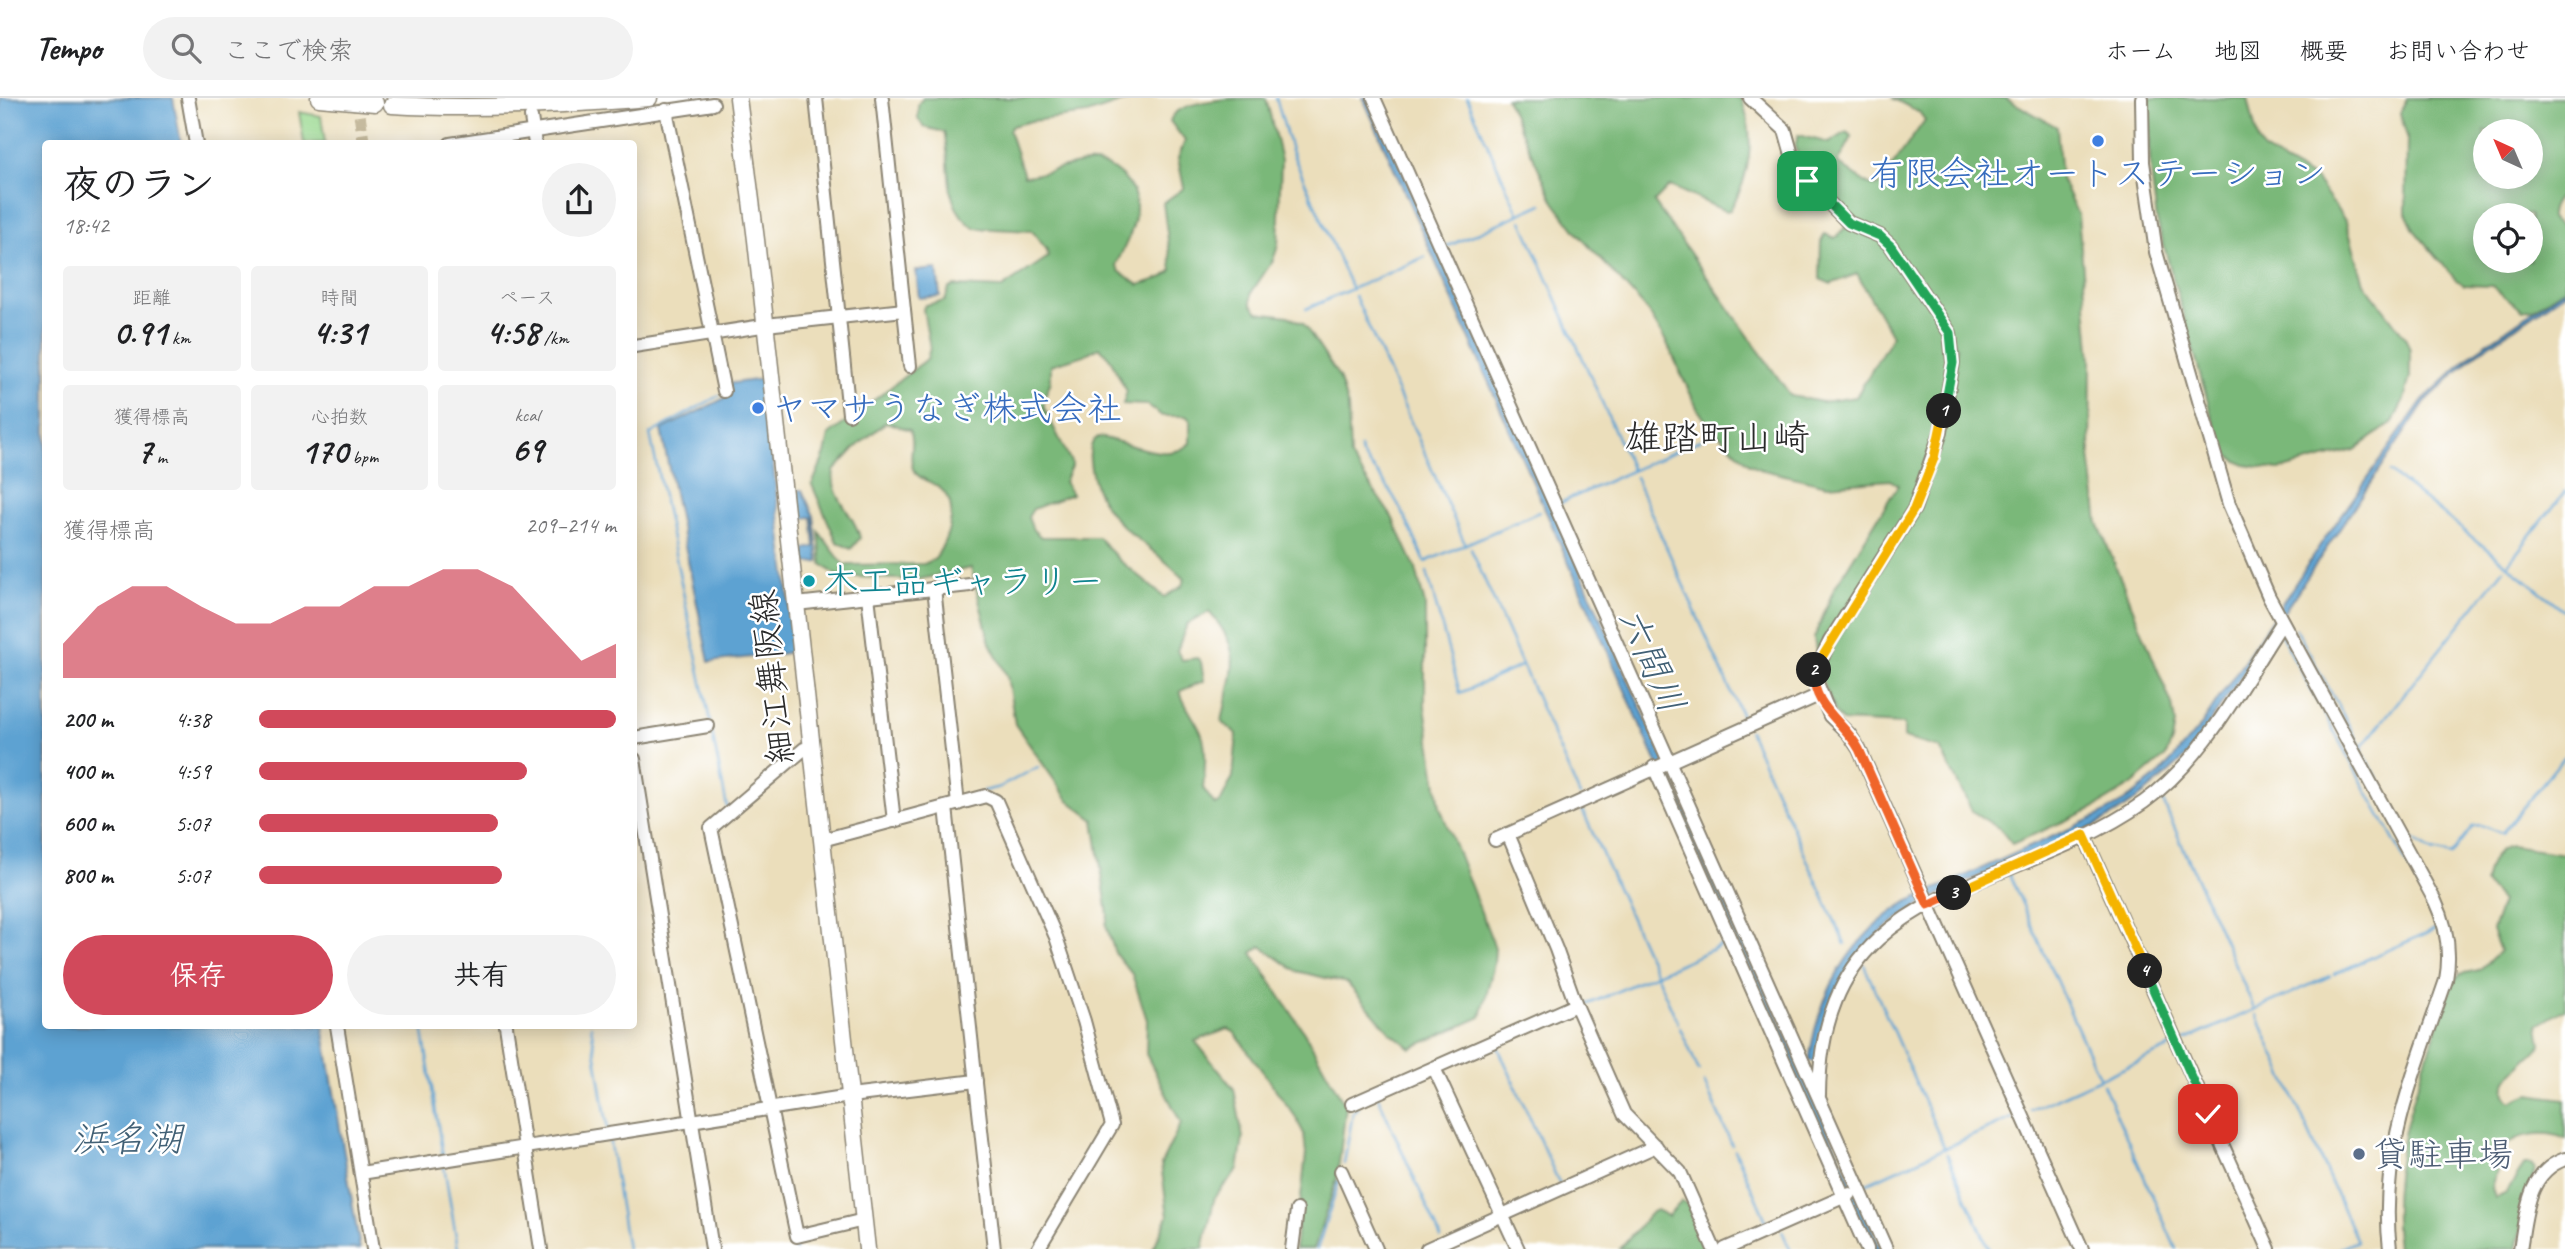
<!DOCTYPE html>
<html lang="ja">
<head>
<meta charset="utf-8">
<style>
  :root { --surface:#fff; --page:#f2f2f2; --text:#202124; --muted:#757577; --line:#e0e0e0; --accent:#d1495b }
  body { margin:0; font-family:Caveat,"Klee One",sans-serif; background:var(--page); color:var(--text); height:100vh; display:flex; flex-direction:column; font-size:26px; white-space:nowrap }
  * { box-sizing:border-box; margin:0 }
  p { font-size:23px; color:var(--muted) }
  .icon { flex:none; width:38px; height:38px; fill:none; stroke:currentColor; stroke-width:2; stroke-linecap:round; stroke-linejoin:round }
  .map { position:relative; flex:1; overflow:hidden }
  .side { position:absolute; left:42px; top:42px; width:595px; height:889px; display:flex; flex-direction:column; background:var(--surface); border-radius:7px; box-shadow:0 4px 18px #0003 }
  .side>* { flex:none }
  .needle { width:46px; rotate:316deg }
  .fabs { position:absolute; left:2473px; top:21px; display:grid; gap:14px }
  .fabs a { display:grid; place-items:center; width:70px; height:70px; border-radius:50%; background:var(--surface); box-shadow:0 4px 18px #0003; font-size:35px }
  .pin { position:absolute; display:grid; place-items:center; width:60px; height:60px; color:#fff; margin:-30px; border-radius:14px; box-shadow:0 4px 10px #0006 }
  .km { position:absolute; width:35px; height:35px; margin:-18px; border-radius:50%; background:#222; color:#fff; font-size:19px; line-height:35px; text-align:center }
  .round { display:grid; place-items:center; flex:none; width:74px; height:74px; border-radius:37px; background:var(--page) }
  .summary { display:flex; align-items:center; justify-content:space-between; height:119px; padding:0 21px }
  h1 { font-size:38px; font-weight:700; line-height:52px }
  .stats { display:grid; grid-template-columns:repeat(3,1fr); gap:10px; height:119px; padding:7px 21px }
  .stats div { display:grid; align-content:center; border-radius:7px; background:var(--page); text-align:center }
  .stats b { font-size:35px; font-weight:700 }
  .stats small { font-size:19px; font-weight:400 }
  .stats p { font-size:19px }
  .chart { height:196px; padding:14px 21px }
  .chart p { display:flex; justify-content:space-between }
  .chart svg { width:100%; height:126px; margin-top:7px; fill:var(--accent); opacity:.7 }
  .primary-button { display:flex; gap:14px; margin-top:auto; padding:14px 21px }
  .primary-button a { flex:1; height:80px; border-radius:42px; background:var(--accent); color:#fff; font-size:28px; font-weight:700; line-height:80px; text-align:center }
  .primary-button a+a { background:var(--page); color:var(--text) }
  ul { padding:0 21px; list-style:none; font-size:23px }
  li { display:grid; grid-template-columns:112px 84px 1fr; align-items:center; height:52px }
  li i { height:18px; border-radius:9px; background:var(--accent) }
  header { display:flex; align-items:center; gap:42px; box-sizing:border-box; height:98px; padding:0 35px; background:var(--surface); border-bottom:2px solid var(--line) }
  header strong { font-size:33px }
  nav { display:flex; gap:38px; margin-inline-start:auto; font-size:24px }
  .search { width:490px; height:63px; background:var(--page); display:flex; align-items:center; gap:18px; box-sizing:border-box; padding:0 24px; border-radius:38px; color:var(--muted); font-size:26px }
  .map>svg:first-child { display:block }
</style>
</head>
<body>
<header>
<strong>Tempo</strong>
<div class="search"><svg class="icon" aria-label="search" viewBox="0 0 24 24"><circle cx="10" cy="10" r="6"/><path d="M15 15l6 6"/></svg>ここで検索</div>
<nav><a>ホーム</a><a>地図</a><a>概要</a><a>お問い合わせ</a></nav>
</header>
<div class="map">
<svg width="2565" height="1151" viewBox="0 0 2565 1151">
  <rect width="100%" height="100%" fill="#fff"/>
  <filter id="ink" filterUnits="userSpaceOnUse"><feTurbulence type="fractalNoise" baseFrequency=".0143" numOctaves="2"/><feDisplacementMap in="SourceGraphic" scale="14" xChannelSelector="R" yChannelSelector="G"/><feConvolveMatrix kernelMatrix="1 2 1 2 8 2 1 2 1" color-interpolation-filters="sRGB"/></filter>
  <filter id="wash" filterUnits="userSpaceOnUse"><feTurbulence type="fractalNoise" baseFrequency=".00686" numOctaves="4" result="noise"/><feDisplacementMap in="SourceGraphic" scale="28" xChannelSelector="R" yChannelSelector="G"/><feGaussianBlur stdDeviation="1.57" result="paint"/><feColorMatrix in="noise" values="0 0 0 0 0 0 0 0 0 0 0 0 0 0 0 0 0 1.4 0 .05"/><feComposite in="paint" operator="in"/></filter>
  <g filter="url(#wash)">
    <rect width="100%" height="100%" fill="#ebdebb"/>
    <path fill="#98d88e" stroke="#62825c" stroke-width="2" d="M299 14 321 18 325 45H304Z"/>
    <g fill="#7ab879" stroke="#527252" stroke-width="2" fill-rule="evenodd">
      <path d="M923 0H1134L1087 16 1031 23 1012 28 1009 32 1024 78C1045 77 1065 66 1087 65 1111 63 1137 85 1136 111 1135 131 1124 149 1116 167L1119 173 1139 187 1164 179 1172 172 1163 105 1184 90 1178 60 1185 43 1170 23C1177 0 1240 0 1266 0L1281 62 1278 148 1273 162 1251 195V206L1258 214 1288 218 1303 225 1339 279 1348 309 1350 358 1392 419 1416 471 1425 507V609L1440 709 1495 850 1494 865 1481 919 1411 950 1390 934 1347 885 1296 873 1261 848 1252 855 1304 934 1346 1009 1337 1080 1314 1151H1295L1306 1056 1304 1036 1295 1018 1234 934 1228 931 1195 943 1234 991 1243 1040 1238 1072 1215 1098 1203 1151H1153L1168 1118 1161 1066 1181 1025 1146 956 1147 922 1132 876 1115 855 1106 827 1108 817 1094 722 1069 703 1015 626 1007 578 990 545 971 470 916 482 837 478 822 466 819 434 844 467 924 466 935 461C949 439 963 403 935 387 927 382 917 380 913 371 908 358 916 345 910 332L886 324 855 350 834 373C829 399 856 417 860 440L851 451 837 444 812 387 825 356 829 337 927 261 930 250 923 211 925 207 945 203 949 190 954 188 1002 190 1048 159 1047 152 1032 133 974 130C940 105 953 69 944 34L924 29 918 21V6ZM1099 249C1115 262 1116 277 1127 293L1123 306 1147 307 1162 318H1186L1190 322V345C1169 368 1122 341 1098 339 1090 344 1089 353 1090 363 1096 427 1149 442 1184 481L1182 488 1164 499 1119 462 1098 439H1041L1033 432 1028 419 1033 411 1072 396 1064 384 1072 366 1044 310V300L1051 283V267L1084 257ZM1209 514C1247 556 1230 576 1222 624L1237 636 1233 679 1220 705 1215 707 1203 690C1205 677 1207 650 1202 637 1196 621 1184 609 1180 593L1204 583 1201 564 1197 560 1182 562 1177 553 1187 526Z"/>
      <path d="M1506 0H1741C1756 37 1751 78 1730 112L1725 113 1670 88 1654 104 1791 298 1822 304 1856 299 1892 238 1857 176 1831 186 1820 181 1821 144 1825 136 1835 140 1846 129 1878 141 1941 223 1951 250 1938 334 1912 410 1817 559 1814 540 1834 491 1898 387 1890 382 1827 387 1759 371 1748 365 1708 326 1697 310 1667 245 1647 212 1578 136 1554 104Z"/>
      <path d="M1892 0H2005L2057 29 2061 81 2078 117 2091 262 2090 357 2098 425 2172 607 2175 625 2172 644 2165 659 2132 687 2094 710 2012 746 2000 731 1972 713 1940 650 1904 640V626L1842 623 1835 615 1820 575V570L1917 412 1957 249 1893 146 1858 126 1804 75 1795 49 1798 37 1829 45 1847 34 1852 39 1838 65 1869 87 1878 88 1925 22 1919 14Z"/>
      <path d="M2149 0H2248L2258 43 2263 52 2316 82 2346 124 2364 185 2405 239 2410 252V279L2404 302 2393 324 2355 352 2279 372 2245 367 2222 354 2157 123 2150 64Z"/>
      <path d="M2407 0H2565V93C2556 101 2549 108 2550 121L2565 132V190L2533 211 2522 213 2492 188 2464 187 2456 182 2414 132 2406 115 2407 39 2400 15ZM2485 33H2530V79H2485ZM2485 117H2530V163H2485Z"/>
      <path d="M2510 748 2565 756V911L2538 927 2541 947C2531 961 2488 986 2511 1004L2529 996 2565 1001V1041C2547 1032 2519 1035 2504 1049L2492 1090 2495 1100 2505 1096 2525 1066H2531L2535 1071 2516 1151H2397C2385 1057 2423 972 2453 884L2460 876 2479 872 2500 853 2492 832 2502 804 2485 785C2488 770 2493 751 2510 748Z"/>
      <path d="M1682 1103 1688 1107 1708 1151H1619L1652 1114 1656 1112 1668 1118Z"/>
    </g>
    <g fill="#5da2d2" stroke="#44667e" stroke-width="2">
      <path d="M0 0H173L181 45 46 46V928H323L360 1151H0Z"/>
      <path d="M1363 0H1370L1881 1151H1872Z"/>
      <path d="M937 171 940 198 919 200 916 173Z"/>
      <path d="M2565 191V195L2476 256 2425 304 2187 658C2160 683 2136 705 2103 723 1981 791 1837 795 1817 964L1809 963C1818 897 1849 839 1907 804L2098 718 2125 703 2161 675 2200 629 2324 442 2422 303 2474 254Z"/>
      <path d="M763 281 795 554 709 564 661 332 729 298 726 286Z"/>
      <path d="M798 392H802L814 418 819 464 806 465 805 451 815 449 812 419 801 420Z"/>
    </g>
    <g fill="none" stroke-linecap="round" stroke-linejoin="round">
      <g stroke="#5da2d2" stroke-width="2.5">
        <path d="M1276 0 1291 52 1352 191"/>
        <path d="M1467 0 1519 117"/>
        <path d="M1522 123 1632 372"/>
        <path d="M1446 149 1542 106"/>
        <path d="M1355 198 1465 446"/>
        <path d="M1306 211 1425 159"/>
        <path d="M1360 350C1362 362 1371 367 1378 376 1399 402 1412 434 1425 464L1539 414"/>
        <path d="M2390 374 2565 513"/>
        <path d="M1635 379 1745 625"/>
        <path d="M1560 405 1700 342"/>
        <path d="M1471 451 1580 698"/>
        <path d="M2508 466 2565 394"/>
        <path d="M1427 474 1460 595 1521 568"/>
        <path d="M2296 531 2363 653"/>
        <path d="M2281 537 2429 806 2438 830 2334 876"/>
        <path d="M710 623 650 336 720 297"/>
        <path d="M711 630 727 709"/>
        <path d="M1749 633 1845 846"/>
        <path d="M2361 650 2504 471"/>
        <path d="M2365 658 2411 740 2432 753 2451 757 2473 728 2480 727 2502 735 2565 658"/>
        <path d="M983 693 1000 689 1038 669"/>
        <path d="M2160 697 2255 912"/>
        <path d="M1581 709 1678 925"/>
        <path d="M2009 776 2100 981"/>
        <path d="M1864 867 1945 1051"/>
        <path d="M1582 909 1724 846"/>
        <path d="M2257 917 2357 1143 2339 1151"/>
        <path d="M422 928 443 1059"/>
        <path d="M591 928 608 1032"/>
        <path d="M1680 930 1699 973"/>
        <path d="M2184 943 2330 878"/>
        <path d="M1497 947 1560 1087"/>
        <path d="M1704 984 1732 1047"/>
        <path d="M2103 986 2176 1151"/>
        <path d="M1378 999 1441 1140"/>
        <path d="M2031 1012 2171 949"/>
        <path d="M609 1040 627 1151"/>
        <path d="M1735 1052 1767 1125"/>
        <path d="M1947 1056 1989 1151"/>
        <path d="M1344 1066 1353 1014 1359 1009"/>
        <path d="M444 1068 458 1151"/>
        <path d="M1865 1086 2012 1020"/>
        <path d="M1782 1133 1790 1151"/>
        <path d="M793 1141 795 1151"/>
        <path d="M1317 1151 1339 1083"/>
      </g>
    </g>
  </g>
  <g filter="url(#ink)">
    <g fill="none" stroke-linecap="round" stroke-linejoin="round">
      <path stroke="#c5ba9e" stroke-width="12" stroke-dasharray="12 6" stroke-linecap="butt" d="M357 0 364 46"/>
      <g stroke="#8b8473" stroke-width="16">
        <g id="minor">
          <path d="M188 0 196 46"/>
          <path d="M816 0 849 316"/>
          <path d="M1374 0 1886 1151"/>
          <path d="M1750 0 1785 32 1794 64 1807 83 1849 125 1880 138 1891 148 1950 235 1953 265 1941 334 1914 411 1830 543 1814 577 1830 618 1849 636 1859 651 2082 1151"/>
          <path d="M2142 0 2143 64 2156 154 2229 406 2269 499 2435 803C2447 828 2451 854 2446 882 2416 971 2378 1056 2390 1151"/>
          <path d="M666 12 724 293"/>
          <path d="M531 19 535 46"/>
          <path d="M450 46 713 6"/>
          <path d="M904 212 910 268"/>
          <path d="M634 248 775 226 904 212 882 0"/>
          <path d="M934 490 958 706"/>
          <path d="M868 498 894 723"/>
          <path d="M796 506 970 487"/>
          <path d="M634 640 708 628"/>
          <path d="M812 650 804 651 711 730 797 1138 864 1122"/>
          <path d="M634 661 712 1151"/>
          <path d="M1654 669 1867 1151"/>
          <path d="M946 709 994 1151"/>
          <path d="M1508 736 1556 851 1576 907 1624 1016 1680 1074 1714 1151"/>
          <path d="M2084 737 2269 1151"/>
          <path d="M822 742 986 698 996 703 1056 839 1084 923 1112 1027 1038 1151"/>
          <path d="M1495 742 1819 597"/>
          <path d="M337 928 373 1151"/>
          <path d="M506 928 541 1151"/>
          <path d="M1434 970 1518 1151"/>
          <path d="M1819 997C1821 778 2009 800 2144 704 2205 660 2241 587 2282 525"/>
          <path d="M1352 1006 1576 907"/>
          <path d="M1341 1073 1376 1151"/>
          <path d="M361 1075 850 998 976 983"/>
          <path d="M1292 1151 1297 1112"/>
          <path d="M1427 1151 1656 1048"/>
          <path d="M1725 1151 1850 1096"/>
          <path d="M2520 1151C2526 1117 2527 1074 2565 1061"/>
        </g>
      </g>
      <g stroke="#8b8473" stroke-width="19">
        <g id="major">
          <path d="M319 0 375 5"/>
          <path d="M738 0 756 142 867 1151"/>
          <path d="M392 7C478 12 563 7 649 0"/>
        </g>
      </g>
      <use href="#minor" stroke="#fff" stroke-width="12"/>
      <use href="#major" stroke="#fff" stroke-width="16"/>
    </g>
  </g>
  <g fill="none" stroke-linecap="round" stroke-linejoin="round" filter="url(#ink)">
    <g stroke="#fff" stroke-width="14">
      <path id="split-1" d="M1807 83 1849 125 1880 138 1891 148 1950 235 1953 265 1944 313"/>
    </g>
    <g stroke="#fff" stroke-width="14">
      <path id="split-2" d="M1814 572 1914 411 1934 360 1944 313"/>
    </g>
    <g stroke="#fff" stroke-width="14">
      <path id="split-3" d="M1814 572C1811 609 1844 623 1859 651L1928 807 1954 795"/>
    </g>
    <g stroke="#fff" stroke-width="14">
      <path id="split-4" d="M1954 795 2084 737 2145 873"/>
    </g>
    <g stroke="#fff" stroke-width="14">
      <path id="split-5" d="M2145 873 2208 1016"/>
    </g>
    <use href="#split-1" stroke="#22a559" stroke-width="9"/>
    <use href="#split-2" stroke="#f5b400" stroke-width="9"/>
    <use href="#split-3" stroke="#f0652b" stroke-width="9"/>
    <use href="#split-4" stroke="#f5b400" stroke-width="9"/>
    <use href="#split-5" stroke="#22a559" stroke-width="9"/>
  </g>
  <g fill="#3f7fe0" stroke="#fff" stroke-width="2.5">
    <circle cx="2098" cy="43" r="7"/>
    <circle cx="758" cy="310" r="7"/>
  </g>
  <circle fill="#0f9aa8" stroke="#fff" stroke-width="2.5" cx="809" cy="483" r="7"/>
  <circle fill="#5c6f8a" stroke="#fff" stroke-width="2.5" cx="2359" cy="1056" r="7"/>
  <g text-anchor="middle" dominant-baseline="central" stroke-width="5" stroke-linejoin="round" paint-order="stroke">
    <g font-size="35" fill="#366cbe" stroke="#fff">
      <text x="2098" y="75">有限会社オートステーション</text>
      <text x="772" y="310" text-anchor="start">ヤマサうなぎ株式会社</text>
    </g>
    <g font-size="35" fill="#0d838f" stroke="#fff" text-anchor="start">
      <text x="823" y="483">木工品ギャラリー</text>
    </g>
    <g font-size="35" fill="#2b2b2b" stroke="#fff">
      <text transform="translate(772 579) rotate(-96)">細江舞阪線</text>
    </g>
    <g font-size="35" fill="#4e5e75" stroke="#fff" text-anchor="start">
      <text x="2373" y="1056">貸駐車場</text>
    </g>
    <g font-size="37" fill="#2b2b2b" stroke="#fff">
      <text x="1717" y="339">雄踏町山崎</text>
    </g>
    <g font-size="37" font-style="italic" fill="#426176" stroke="#fff">
      <text transform="translate(1652 562) rotate(66)">六間川</text>
      <text x="127" y="1040">浜名湖</text>
    </g>
  </g>
</svg>
<div class="fabs">
<a><svg class="needle" viewBox="-14 -14 28 28"><path d="M0-13l5 13h-10z" fill="#e53935"/><path d="M0 13l5-13h-10z" fill="#757577"/></svg></a>
<a><svg class="icon" aria-label="locate" viewBox="0 0 24 24"><circle cx="12" cy="12" r="6"/><path d="M12 2v4M12 18v4M2 12h4M18 12h4"/></svg></a>
</div>
<div class="pin" style="left:1807px;top:83px;background:#1e9e55"><svg class="icon" aria-label="arrive" viewBox="0 0 24 24"><path d="M6 21V4h12l-3 4 3 4H6"/></svg></div>
<div class="pin" style="left:2208px;top:1016px;background:#d93025"><svg class="icon" aria-label="check" viewBox="0 0 24 24"><path d="M5 12l5 5 9-10"/></svg></div>
<b class="km" style="left:1944px;top:313px">1</b>
<b class="km" style="left:1814px;top:572px">2</b>
<b class="km" style="left:1954px;top:795px">3</b>
<b class="km" style="left:2145px;top:873px">4</b>
<section class="side">
<div class="summary"><div><h1>夜のラン</h1><p>18:42</p></div><a class="round"><svg class="icon" aria-label="share" viewBox="0 0 24 24"><path d="M12 15V3M7 8l5-5 5 5M5 13v7h14v-7"/></svg></a></div>
<div class="stats">
<div><p>距離</p><b>0.91<small> km</small></b></div>
<div><p>時間</p><b>4:31</b></div>
<div><p>ペース</p><b>4:58<small> /km</small></b></div>
</div>
<div class="stats">
<div><p>獲得標高</p><b>7<small> m</small></b></div>
<div><p>心拍数</p><b>170<small> bpm</small></b></div>
<div><p>kcal</p><b>69</b></div>
</div>
<div class="chart"><p><span>獲得標高</span>209–214 m</p>
<svg viewBox="0 0 160 44" preserveAspectRatio="none"><path d="M0 44V32L10 19L20 12L30 12L40 19L50 25L60 25L70 19L80 19L90 12L100 12L110 6L120 6L130 12L140 25L150 38L160 32V44z"/></svg>
</div>
<ul>
<li><b>200 m</b>4:38<i style="width:100%"></i></li>
<li><b>400 m</b>4:59<i style="width:75%"></i></li>
<li><b>600 m</b>5:07<i style="width:67%"></i></li>
<li><b>800 m</b>5:07<i style="width:68%"></i></li>
</ul>
<div class="primary-button"><a>保存</a><a>共有</a></div>
</section>
</div>
</body>
</html>
